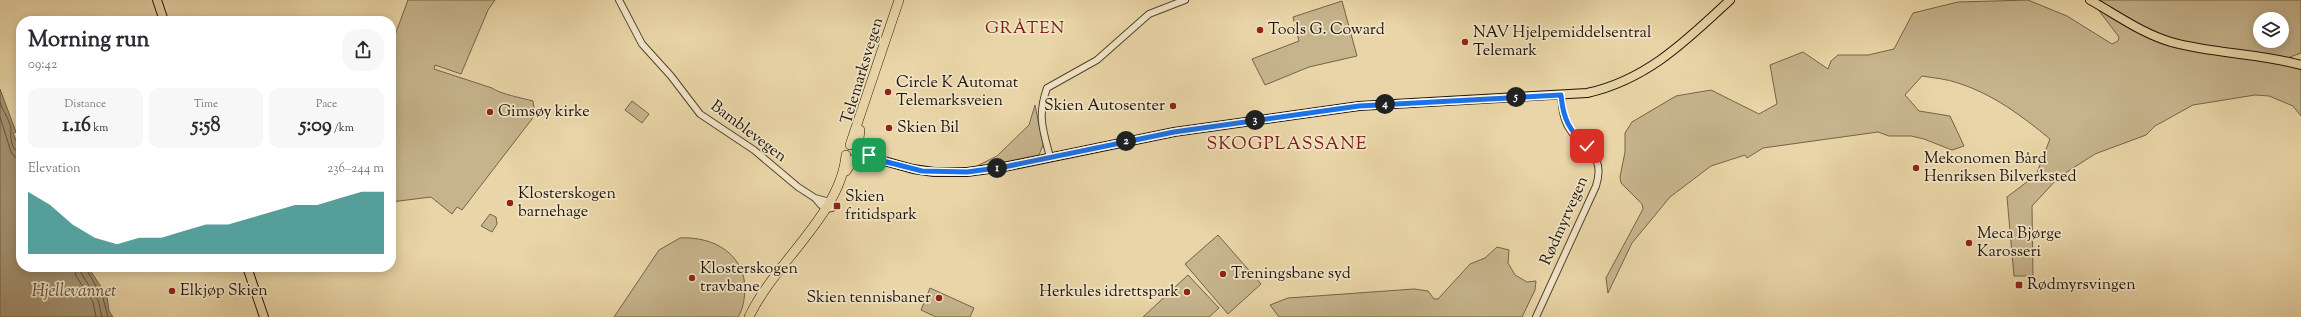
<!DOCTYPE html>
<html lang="en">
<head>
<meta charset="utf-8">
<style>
  :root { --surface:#fff; --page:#f7f7f7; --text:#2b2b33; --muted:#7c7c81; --accent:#0f766e }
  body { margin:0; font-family:"Sorts Mill Goudy",serif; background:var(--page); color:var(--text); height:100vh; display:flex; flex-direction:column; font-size:15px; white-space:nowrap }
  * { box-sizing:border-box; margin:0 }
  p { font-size:13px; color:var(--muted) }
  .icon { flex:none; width:22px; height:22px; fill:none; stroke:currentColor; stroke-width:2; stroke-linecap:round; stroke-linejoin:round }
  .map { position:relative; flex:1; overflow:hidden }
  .panel { position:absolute; left:16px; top:16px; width:380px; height:256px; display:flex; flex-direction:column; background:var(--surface); border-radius:16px; box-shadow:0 2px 10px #0003 }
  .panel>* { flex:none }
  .buttons { position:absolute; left:2253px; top:12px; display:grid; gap:8px }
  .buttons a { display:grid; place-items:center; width:36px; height:36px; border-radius:50%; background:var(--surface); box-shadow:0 2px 10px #0003; font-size:20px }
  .pin { position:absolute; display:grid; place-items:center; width:34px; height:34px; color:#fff; margin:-17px; border-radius:8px; box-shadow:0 2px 6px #0006 }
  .km { position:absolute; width:20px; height:20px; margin:-10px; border-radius:50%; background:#222; color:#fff; font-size:11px; line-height:20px; text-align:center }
  .round { display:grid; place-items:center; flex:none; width:42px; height:42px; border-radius:16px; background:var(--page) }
  .overview { display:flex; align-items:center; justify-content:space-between; height:68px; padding:0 12px }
  h1 { font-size:22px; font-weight:700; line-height:30px }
  .metrics { display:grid; grid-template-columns:repeat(3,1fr); gap:6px; height:68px; padding:4px 12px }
  .metrics div { display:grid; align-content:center; border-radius:10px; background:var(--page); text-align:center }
  .metrics b { font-size:20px; font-weight:700 }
  .metrics small { font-size:11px; font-weight:400 }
  .metrics p { font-size:11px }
  .chart { height:112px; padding:8px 12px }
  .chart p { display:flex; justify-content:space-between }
  .chart svg { width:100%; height:72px; margin-top:4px; fill:var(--accent); opacity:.7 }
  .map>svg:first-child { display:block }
</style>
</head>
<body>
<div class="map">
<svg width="2301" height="317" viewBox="0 0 2301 317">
  <rect width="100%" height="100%" fill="#e9d5a7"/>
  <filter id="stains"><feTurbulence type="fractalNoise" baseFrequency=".005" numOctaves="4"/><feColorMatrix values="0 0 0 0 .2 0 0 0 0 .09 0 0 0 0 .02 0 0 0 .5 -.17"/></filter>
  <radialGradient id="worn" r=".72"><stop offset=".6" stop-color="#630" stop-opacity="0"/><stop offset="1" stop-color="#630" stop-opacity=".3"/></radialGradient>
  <g fill="#c6b48c" stroke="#72644b" fill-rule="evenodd">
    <path d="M408 0H495L488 10 461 74 435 65 434 69 492 88C500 94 522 98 533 101L535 115 462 210 457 207 452 214 431 197 391 202V46Z"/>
    <path d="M2028 0 2067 16 2112 44 2118 41 2119 37 2091 0H2301V53L2290 57 2301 63V116L2293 106 2269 96 2255 95 2193 105 2155 126 2146 135 2095 154 2059 177 2032 206 2033 276H2014L2007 197 2036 175 2050 139C2022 116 1993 94 1958 83 1947 79 1934 78 1922 76L1905 95 1919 111 1950 116 1964 146 1952 150 1924 139 1911 136H1889L1878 132 1763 148 1747 158 1745 155 1711 166 1670 197 1632 243 1608 293 1606 278 1643 209 1642 204 1621 183 1620 177 1625 152V133L1632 122 1676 96 1711 90 1759 114 1777 104 1770 65 1803 52 1828 69 1831 61 1838 55H1868L1894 49 1913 13 1958 2ZM2260 19H2282V41H2260Z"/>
    <path d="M1342 1 1357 56 1309 67 1265 85 1252 59 1299 41 1293 17Z"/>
    <path d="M632 101 649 114 642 123 625 110Z"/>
    <path d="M1035 105 1043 145 1039 155 971 169 997 156 1029 125Z"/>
    <path d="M490 214 496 217 497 224 492 232 481 226Z"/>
    <path d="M1218 235 1261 284 1228 314 1185 264Z"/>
    <path d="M680 238C713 236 746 254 745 291 744 301 743 309 738 317H614L659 250Z"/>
    <path d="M1497 247 1509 250 1508 263 1515 275 1527 282 1536 281 1535 290 1522 317H1279L1270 305 1288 298 1414 289 1428 291 1434 299H1438L1470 264 1485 258Z"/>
    <path d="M1188 275 1219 308 1209 317H1143Z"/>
    <path d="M930 288 974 308 970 317H936L921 310Z"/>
  </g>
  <path fill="#a49372" stroke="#6e6048" d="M0 89 16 132 13 133 21 153V267H88L107 296 109 311 113 317H0Z"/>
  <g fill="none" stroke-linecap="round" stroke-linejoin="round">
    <g stroke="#61543e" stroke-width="1">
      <path d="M0 102C2 110 11 122 11 129 10 136 11 152 21 153"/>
      <path d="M0 117 11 152 15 157 21 158"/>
      <path d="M74 267 76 276 93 302 96 317"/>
      <path d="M80 267 81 273 98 300 102 317"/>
      <path d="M85 267 103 298 108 317"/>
    </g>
    <g stroke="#514431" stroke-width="8">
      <g id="minor">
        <path d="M619 0 642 44 671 76 700 114 754 150 798 187 815 198 821 205 826 209 832 208 830 202 815 198"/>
        <path d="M1050 157C1043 130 1037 116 1047 88L1097 60 1149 14 1185 0"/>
        <path d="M1536 317 1596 186C1606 154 1585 152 1571 131 1563 120 1562 108 1561 95"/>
      </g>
    </g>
    <g stroke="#1e140a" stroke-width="10">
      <g id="major">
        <path d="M157 0 164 21"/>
        <path d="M2090 0C2117 15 2141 33 2171 42 2214 54 2258 53 2301 65"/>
        <path d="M860 149 884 161 913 169 934 172H967L1004 167 1174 132 1359 106 1587 93C1647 80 1687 40 1730 0"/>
        <path d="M247 267 264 317"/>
      </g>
    </g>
    <g stroke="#1e140a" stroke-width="10">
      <g id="highway">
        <path d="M850 145 899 0"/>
        <path d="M858 147 860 130"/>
        <path d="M846 171 854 159"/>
        <path d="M749 317C774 263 841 214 846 155"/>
      </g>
    </g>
    <use href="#minor" stroke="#f1e4c6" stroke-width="6"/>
    <use href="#major" stroke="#e9d5a7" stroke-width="8"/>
    <use href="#highway" stroke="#e9d5a7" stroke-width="9"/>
  </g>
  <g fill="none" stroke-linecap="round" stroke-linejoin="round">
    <g stroke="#fff" stroke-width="8">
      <path id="route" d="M869 155 887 162 922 171 967 172 1004 167 1174 132 1359 106 1561 95C1563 118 1569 131 1587 146"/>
    </g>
    <use href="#route" stroke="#1a73e8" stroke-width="5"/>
  </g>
  <g fill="#8f2418" stroke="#f1e4c6" stroke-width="1.5">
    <circle cx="1260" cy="30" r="4"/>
    <circle cx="1465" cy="42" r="4"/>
    <circle cx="888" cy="92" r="4"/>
    <circle cx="1173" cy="106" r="4"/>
    <circle cx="490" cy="112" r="4"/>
    <circle cx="889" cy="128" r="4"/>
    <circle cx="1916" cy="168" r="4"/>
    <circle cx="510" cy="203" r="4"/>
    <rect x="833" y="202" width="8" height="8" rx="2"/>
    <circle cx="1969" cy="243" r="4"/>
    <circle cx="1223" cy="274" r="4"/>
    <circle cx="692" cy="278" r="4"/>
    <rect x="2015" y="281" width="8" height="8" rx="2"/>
    <circle cx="172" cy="291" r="4"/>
    <circle cx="1187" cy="292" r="4"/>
    <circle cx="939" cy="298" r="4"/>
  </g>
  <g text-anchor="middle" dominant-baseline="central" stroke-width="3.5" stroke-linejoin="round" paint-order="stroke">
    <g font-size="16" fill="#1e140a" stroke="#f1e4c6" text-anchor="start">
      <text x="1268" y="30">Tools G. Coward</text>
      <text x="1473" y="33">NAV Hjelpemiddelsentral<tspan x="1473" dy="18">Telemark</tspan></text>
      <text x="896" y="83">Circle K Automat<tspan x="896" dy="18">Telemarksveien</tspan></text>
      <text x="1165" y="106" text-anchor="end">Skien Autosenter</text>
      <text x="498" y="112">Gimsøy kirke</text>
      <text x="897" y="128">Skien Bil</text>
      <text x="1924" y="159">Mekonomen Bård<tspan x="1924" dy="18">Henriksen Bilverksted</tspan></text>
      <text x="518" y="194">Klosterskogen<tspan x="518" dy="18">barnehage</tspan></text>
      <text x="845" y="197">Skien<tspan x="845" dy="18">fritidspark</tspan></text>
      <text x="1977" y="234">Meca Bjørge<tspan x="1977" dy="18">Karosseri</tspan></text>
      <text x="700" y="269">Klosterskogen<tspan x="700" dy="18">travbane</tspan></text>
      <text x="1231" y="274">Treningsbane syd</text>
      <text x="2027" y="285">Rødmyrsvingen</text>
      <text x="180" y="291">Elkjøp Skien</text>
      <text x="1179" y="292" text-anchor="end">Herkules idrettspark</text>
      <text x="931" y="298" text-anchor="end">Skien tennisbaner</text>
    </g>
    <g font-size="16" fill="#1e140a" stroke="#f1e4c6">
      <text transform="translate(863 71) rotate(-73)">Telemarksvegen</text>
      <text transform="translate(748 132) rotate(37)">Bamblevegen</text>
      <text transform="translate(1565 221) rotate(-66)">Rødmyrvegen</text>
    </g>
    <g font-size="17" letter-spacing="1" fill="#7a1f14" stroke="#f1e4c6">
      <text x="1025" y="29">GRÅTEN</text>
    </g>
    <g font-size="17" font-style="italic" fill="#5a4d39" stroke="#f1e4c6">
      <text x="74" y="292">Hjellevannet</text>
    </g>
    <g font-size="18" letter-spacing="1" fill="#7a1f14" stroke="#f1e4c6">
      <text x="1287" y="145">SKOGPLASSANE</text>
    </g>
  </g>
  <rect width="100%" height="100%" filter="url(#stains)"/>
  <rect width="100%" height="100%" fill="url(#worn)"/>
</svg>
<div class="buttons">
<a><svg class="icon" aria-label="layers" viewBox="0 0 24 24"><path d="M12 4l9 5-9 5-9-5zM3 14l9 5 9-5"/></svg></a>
</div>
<div class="pin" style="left:869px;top:155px;background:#1e9e55"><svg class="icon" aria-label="arrive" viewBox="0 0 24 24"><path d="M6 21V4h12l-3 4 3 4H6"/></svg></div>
<div class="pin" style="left:1587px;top:146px;background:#d93025"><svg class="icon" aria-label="check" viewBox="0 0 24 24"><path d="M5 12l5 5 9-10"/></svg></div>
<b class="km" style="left:997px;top:168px">1</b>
<b class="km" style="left:1126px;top:141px">2</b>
<b class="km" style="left:1255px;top:120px">3</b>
<b class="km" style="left:1385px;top:104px">4</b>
<b class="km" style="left:1516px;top:97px">5</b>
<section class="panel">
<div class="overview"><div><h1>Morning run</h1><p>09:42</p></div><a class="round"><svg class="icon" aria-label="share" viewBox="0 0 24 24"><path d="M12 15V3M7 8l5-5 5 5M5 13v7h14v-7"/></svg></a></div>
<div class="metrics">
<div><p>Distance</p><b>1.16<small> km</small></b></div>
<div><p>Time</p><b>5:58</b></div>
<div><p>Pace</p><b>5:09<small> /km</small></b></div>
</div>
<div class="chart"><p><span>Elevation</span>236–244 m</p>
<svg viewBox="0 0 160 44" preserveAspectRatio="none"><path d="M0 44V6L10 14L20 26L30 34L40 38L50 34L60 34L70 30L80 26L90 26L100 22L110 18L120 14L130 14L140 10L150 6L160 6V44z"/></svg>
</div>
</section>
</div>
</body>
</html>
